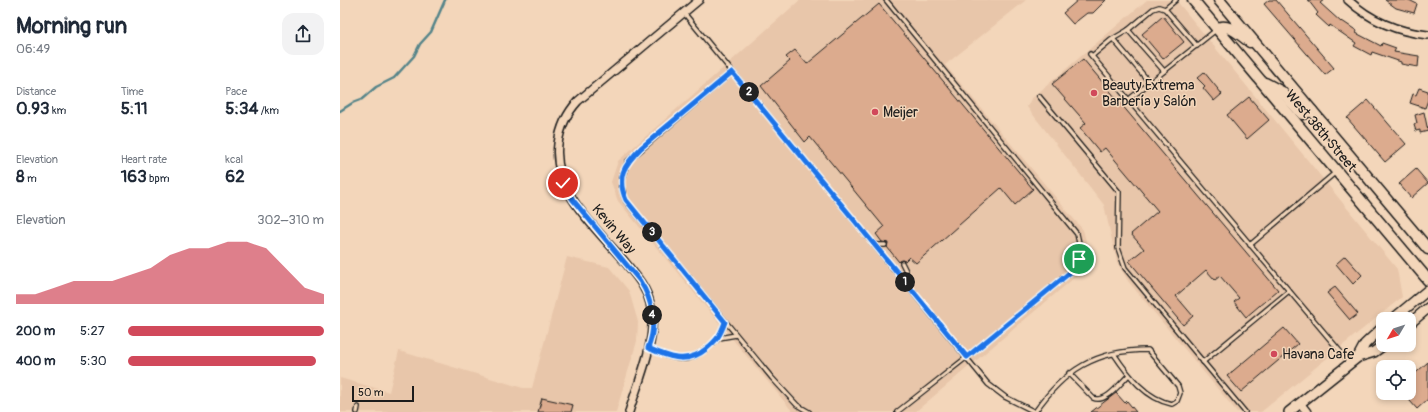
<!DOCTYPE html>
<html lang="en">
<head>
<meta charset="utf-8">
<style>
  :root { --surface:#fff; --page:#f2f2f3; --text:#1f2937; --muted:#747a83; --accent:#d1495b }
  body { margin:0; font-family:Pangolin,sans-serif; background:var(--page); color:var(--text); height:100vh; display:flex; flex-direction:column; font-size:15px; white-space:nowrap }
  * { box-sizing:border-box; margin:0 }
  p { font-size:13px; color:var(--muted) }
  .icon { flex:none; width:22px; height:22px; fill:none; stroke:currentColor; stroke-width:2; stroke-linecap:round; stroke-linejoin:round }
  .map { position:relative; flex:1; overflow:hidden }
  .panel { display:flex; flex-direction:column; background:var(--surface); width:340px }
  .panel>* { flex:none }
  .needle { width:26px; rotate:231deg }
  .buttons { position:absolute; left:1036px; top:312px; display:grid; gap:8px }
  .buttons a { display:grid; place-items:center; width:40px; height:40px; border-radius:8px; background:var(--surface); box-shadow:0 2px 6px #0003; font-size:20px }
  .scale { position:absolute; left:12px; bottom:10px; width:62px; box-sizing:border-box; padding-left:4px; border:2px solid #1c1c1c; border-top:0; font-size:11px; line-height:14px; white-space:nowrap; color:#1c1c1c; -webkit-text-stroke:3px #f3d6ba; paint-order:stroke }
  .pin { position:absolute; display:grid; place-items:center; width:34px; height:34px; color:#fff; margin:-17px; border:2px solid #fff; border-radius:50%; box-shadow:0 1px 4px #0007 }
  .km { position:absolute; width:20px; height:20px; margin:-10px; border-radius:50%; background:#222; color:#fff; font-size:11px; line-height:20px; text-align:center }
  .round { display:grid; place-items:center; flex:none; width:42px; height:42px; border-radius:12px; background:var(--page) }
  .overview { display:flex; align-items:center; justify-content:space-between; height:68px; padding:0 16px }
  h1 { font-size:22px; font-weight:800; line-height:30px }
  .figures { display:grid; grid-template-columns:repeat(3,1fr); gap:6px; height:68px; padding:4px 16px }
  .figures div { display:grid; align-content:center }
  .figures b { font-size:17px; font-weight:800 }
  .figures small { font-size:11px; font-weight:400 }
  .figures p { font-size:11px }
  .chart { height:112px; padding:8px 16px }
  .chart p { display:flex; justify-content:space-between }
  .chart svg { width:100%; height:72px; margin-top:4px; fill:var(--accent); opacity:.7 }
  ul { padding:0 16px; list-style:none; font-size:13px }
  li { display:grid; grid-template-columns:64px 48px 1fr; align-items:center; height:30px }
  li i { height:10px; border-radius:5px; background:var(--accent) }
  main { display:flex; flex:1; min-height:0 }
  .map>svg:first-child { display:block }
</style>
</head>
<body>
<main>
<section class="panel">
<div class="overview"><div><h1>Morning run</h1><p>06:49</p></div><a class="round"><svg class="icon" aria-label="share" viewBox="0 0 24 24"><path d="M12 15V3M7 8l5-5 5 5M5 13v7h14v-7"/></svg></a></div>
<div class="figures">
<div><p>Distance</p><b>0.93<small> km</small></b></div>
<div><p>Time</p><b>5:11</b></div>
<div><p>Pace</p><b>5:34<small> /km</small></b></div>
</div>
<div class="figures">
<div><p>Elevation</p><b>8<small> m</small></b></div>
<div><p>Heart rate</p><b>163<small> bpm</small></b></div>
<div><p>kcal</p><b>62</b></div>
</div>
<div class="chart"><p><span>Elevation</span>302–310 m</p>
<svg viewBox="0 0 160 44" preserveAspectRatio="none"><path d="M0 44V38L10 38L20 34L30 30L40 30L50 30L60 26L70 22L80 14L90 10L100 10L110 6L120 6L130 10L140 22L150 34L160 38V44z"/></svg>
</div>
<ul>
<li><b>200 m</b>5:27<i style="width:100%"></i></li>
<li><b>400 m</b>5:30<i style="width:96%"></i></li>
</ul>
</section>
<div class="map">
<svg width="1088" height="412" viewBox="0 0 1088 412">
  <rect width="100%" height="100%" fill="#f3d6ba"/>
  <filter id="ink" filterUnits="userSpaceOnUse"><feTurbulence type="fractalNoise" baseFrequency=".025" numOctaves="2"/><feDisplacementMap in="SourceGraphic" scale="8" xChannelSelector="R" yChannelSelector="G"/><feConvolveMatrix kernelMatrix="1 2 1 2 8 2 1 2 1" color-interpolation-filters="sRGB"/></filter>
  <g filter="url(#ink)">
    <g fill="#e8c6aa">
      <path d="M460 0H686L605 65 743 230 748 249 740 273 575 412H453L278 201 271 182 278 161Z"/>
      <path d="M807 0H836L1057 269 1062 297 921 412H897L788 281 777 262 764 205 687 107 691 99Z"/>
      <path d="M227 257 269 267 289 291 298 322 297 341 276 412H0V378L49 392 59 351 183 388H192Z"/>
    </g>
    <g fill="none" stroke-linecap="round" stroke-linejoin="round">
      <path stroke="#548489" stroke-width="2.5" d="M0 111 14 102 22 99 36 87 54 78 74 56 80 44 91 32 105 0"/>
    </g>
    <g fill="#dcab8e" stroke="#1c1c1c">
      <path d="M738 0H766L753 13H747L733 24 723 13Z"/>
      <path d="M929 0H936L994 68 985 75 924 4Z"/>
      <path d="M968 0H984L980 3 1001 22 1002 21 1017 31 1016 33 1041 46 1042 43 1056 48 1054 52 1079 56 1078 67 1061 64V62L1032 52 1031 55 1014 46 1016 43 990 25 989 27 976 15 978 13Z"/>
      <path d="M1045 0H1069L1077 4 1074 13 1056 8Z"/>
      <path d="M539 4 693 189 675 205 661 188 576 263 569 257 565 261 562 260 559 262 547 247 548 243 542 242 536 234 544 227 470 137 465 142 421 86 450 61 446 57 455 50 467 64Z"/>
      <path d="M823 16 844 42 823 59 802 34Z"/>
      <path d="M743 59 938 290 906 317 894 302 899 298 880 276 875 280 866 270 836 296 853 316 843 325 789 261 804 249 791 234 818 211 765 148 760 152 740 128 746 123 712 84Z"/>
      <path d="M864 72 882 94 874 101 863 88 865 86 857 78Z"/>
      <path d="M1079 88 1088 91V100L1085 108 1070 103 1073 94 1076 95Z"/>
      <path d="M909 97 929 120 907 139 887 115Z"/>
      <path d="M1028 100 1066 144 1045 162 1007 118Z"/>
      <path d="M1084 112 1088 131 1080 133V130L1076 131 1074 125 1077 123 1075 115Z"/>
      <path d="M1076 169 1088 183 1071 198 1059 184Z"/>
      <path d="M1005 256 1022 275 1013 284 996 264Z"/>
      <path d="M995 287 1018 314 1010 320 987 293Z"/>
      <path d="M944 328 958 344 901 392 887 376Z"/>
      <path d="M1088 362V399L1077 409 1063 393H1069V379Z"/>
      <path d="M776 393 785 403 787 401 796 412H751Z"/>
      <path d="M202 398 233 405 231 412H198Z"/>
    </g>
    <g fill="none" stroke-linecap="round" stroke-linejoin="round">
      <g stroke="#1c1c1c" stroke-width="6">
        <g id="service">
          <path d="M546 0 737 234C741 248 740 257 733 270L627 357 557 412"/>
          <path d="M836 0 825 9 857 46"/>
          <path d="M344 13 648 384 665 397 695 412"/>
          <path d="M788 30 824 71"/>
          <path d="M773 39 810 83"/>
          <path d="M750 54 1009 362"/>
          <path d="M752 56 771 40 788 30 813 9 819 7 825 9"/>
          <path d="M392 72 288 161C281 178 279 184 286 201L432 378 457 405 469 412"/>
          <path d="M699 96 779 192 778 248 785 268 905 412"/>
          <path d="M788 100 876 30"/>
          <path d="M534 245H545"/>
          <path d="M910 245 996 172"/>
          <path d="M562 263 566 271 564 280"/>
          <path d="M385 322 379 338 396 335"/>
          <path d="M309 348C345 365 350 363 379 338"/>
          <path d="M863 362 949 291"/>
          <path d="M729 373 753 398C766 404 780 383 789 375"/>
          <path d="M17 412 18 407"/>
          <path d="M695 412C724 370 756 350 808 350L838 386 840 393 837 401 832 404C806 399 788 375 774 354"/>
        </g>
      </g>
      <g stroke="#1c1c1c" stroke-width="10">
        <g id="minor">
          <path d="M1008 0C1030 20 1058 32 1088 35"/>
          <path d="M960 403 967 412"/>
          <path d="M289 412C299 379 319 337 310 303 306 286 295 275 285 262 257 229 212 191 218 144 220 128 227 113 238 101L359 0"/>
        </g>
      </g>
      <g stroke="#1c1c1c" stroke-width="12">
        <g id="secondary">
          <path d="M1053 319 1088 290"/>
          <path d="M1069 324 1088 308"/>
          <path d="M1018 357 1025 344 1043 327"/>
          <path d="M949 412 1018 357 1034 352 1044 345"/>
        </g>
      </g>
      <g stroke="#1c1c1c" stroke-width="13">
        <g id="primary">
          <path d="M853 0 1088 280"/>
          <path d="M879 0 1088 249"/>
          <path d="M877 29C887 21 901 36 910 42"/>
          <path d="M925 83 942 92 962 114 972 111"/>
        </g>
      </g>
      <use href="#service" stroke="#f3d6ba" stroke-width="3.5"/>
      <use href="#minor" stroke="#f3d6ba" stroke-width="7"/>
      <use href="#secondary" stroke="#f3d6ba" stroke-width="9"/>
      <use href="#primary" stroke="#f3d6ba" stroke-width="10"/>
    </g>
  </g>
  <g fill="none" stroke-linecap="round" stroke-linejoin="round" filter="url(#ink)">
    <g stroke="#fff" stroke-width="8">
      <path id="route" d="M223 183 233 200 300 281C313 301 317 325 308 348 328 357 347 365 366 349 377 340 380 336 385 322L286 200C276 177 284 165 301 148L392 72 627 357 733 270 739 259"/>
    </g>
    <use href="#route" stroke="#1a73e8" stroke-width="5"/>
  </g>
  <g fill="#d1495b" stroke="#f3d6ba" stroke-width="1.5">
    <circle cx="754" cy="93" r="4"/>
    <circle cx="535" cy="112" r="4"/>
    <circle cx="934" cy="354" r="4"/>
  </g>
  <g text-anchor="middle" dominant-baseline="central" stroke-width="3" stroke-linejoin="round" paint-order="stroke">
    <g font-size="14" fill="#1c1c1c" stroke="#f3d6ba" text-anchor="start">
      <text x="762" y="85">Beauty Extrema<tspan x="762" dy="16">Barbería y Salón</tspan></text>
      <text x="543" y="112">Meijer</text>
      <text x="942" y="354">Havana Cafe</text>
    </g>
    <g font-size="14" fill="#1c1c1c" stroke="#f3d6ba">
      <text transform="translate(981 131) rotate(50)">West 38th Street</text>
      <text transform="translate(274 229) rotate(50)">Kevin Way</text>
    </g>
  </g>
</svg>
<div class="buttons">
<a><svg class="needle" viewBox="-14 -14 28 28"><path d="M0-13l5 13h-10z" fill="#e53935"/><path d="M0 13l5-13h-10z" fill="#747a83"/></svg></a>
<a><svg class="icon" aria-label="locate" viewBox="0 0 24 24"><circle cx="12" cy="12" r="6"/><path d="M12 2v4M12 18v4M2 12h4M18 12h4"/></svg></a>
</div>
<div class="scale">50 m</div>
<div class="pin" style="left:739px;top:259px;background:#1e9e55"><svg class="icon" aria-label="arrive" viewBox="0 0 24 24"><path d="M6 21V4h12l-3 4 3 4H6"/></svg></div>
<div class="pin" style="left:223px;top:183px;background:#d93025"><svg class="icon" aria-label="check" viewBox="0 0 24 24"><path d="M5 12l5 5 9-10"/></svg></div>
<b class="km" style="left:565px;top:282px">1</b>
<b class="km" style="left:409px;top:92px">2</b>
<b class="km" style="left:312px;top:232px">3</b>
<b class="km" style="left:312px;top:315px">4</b>
</div>
</main>
</body>
</html>
